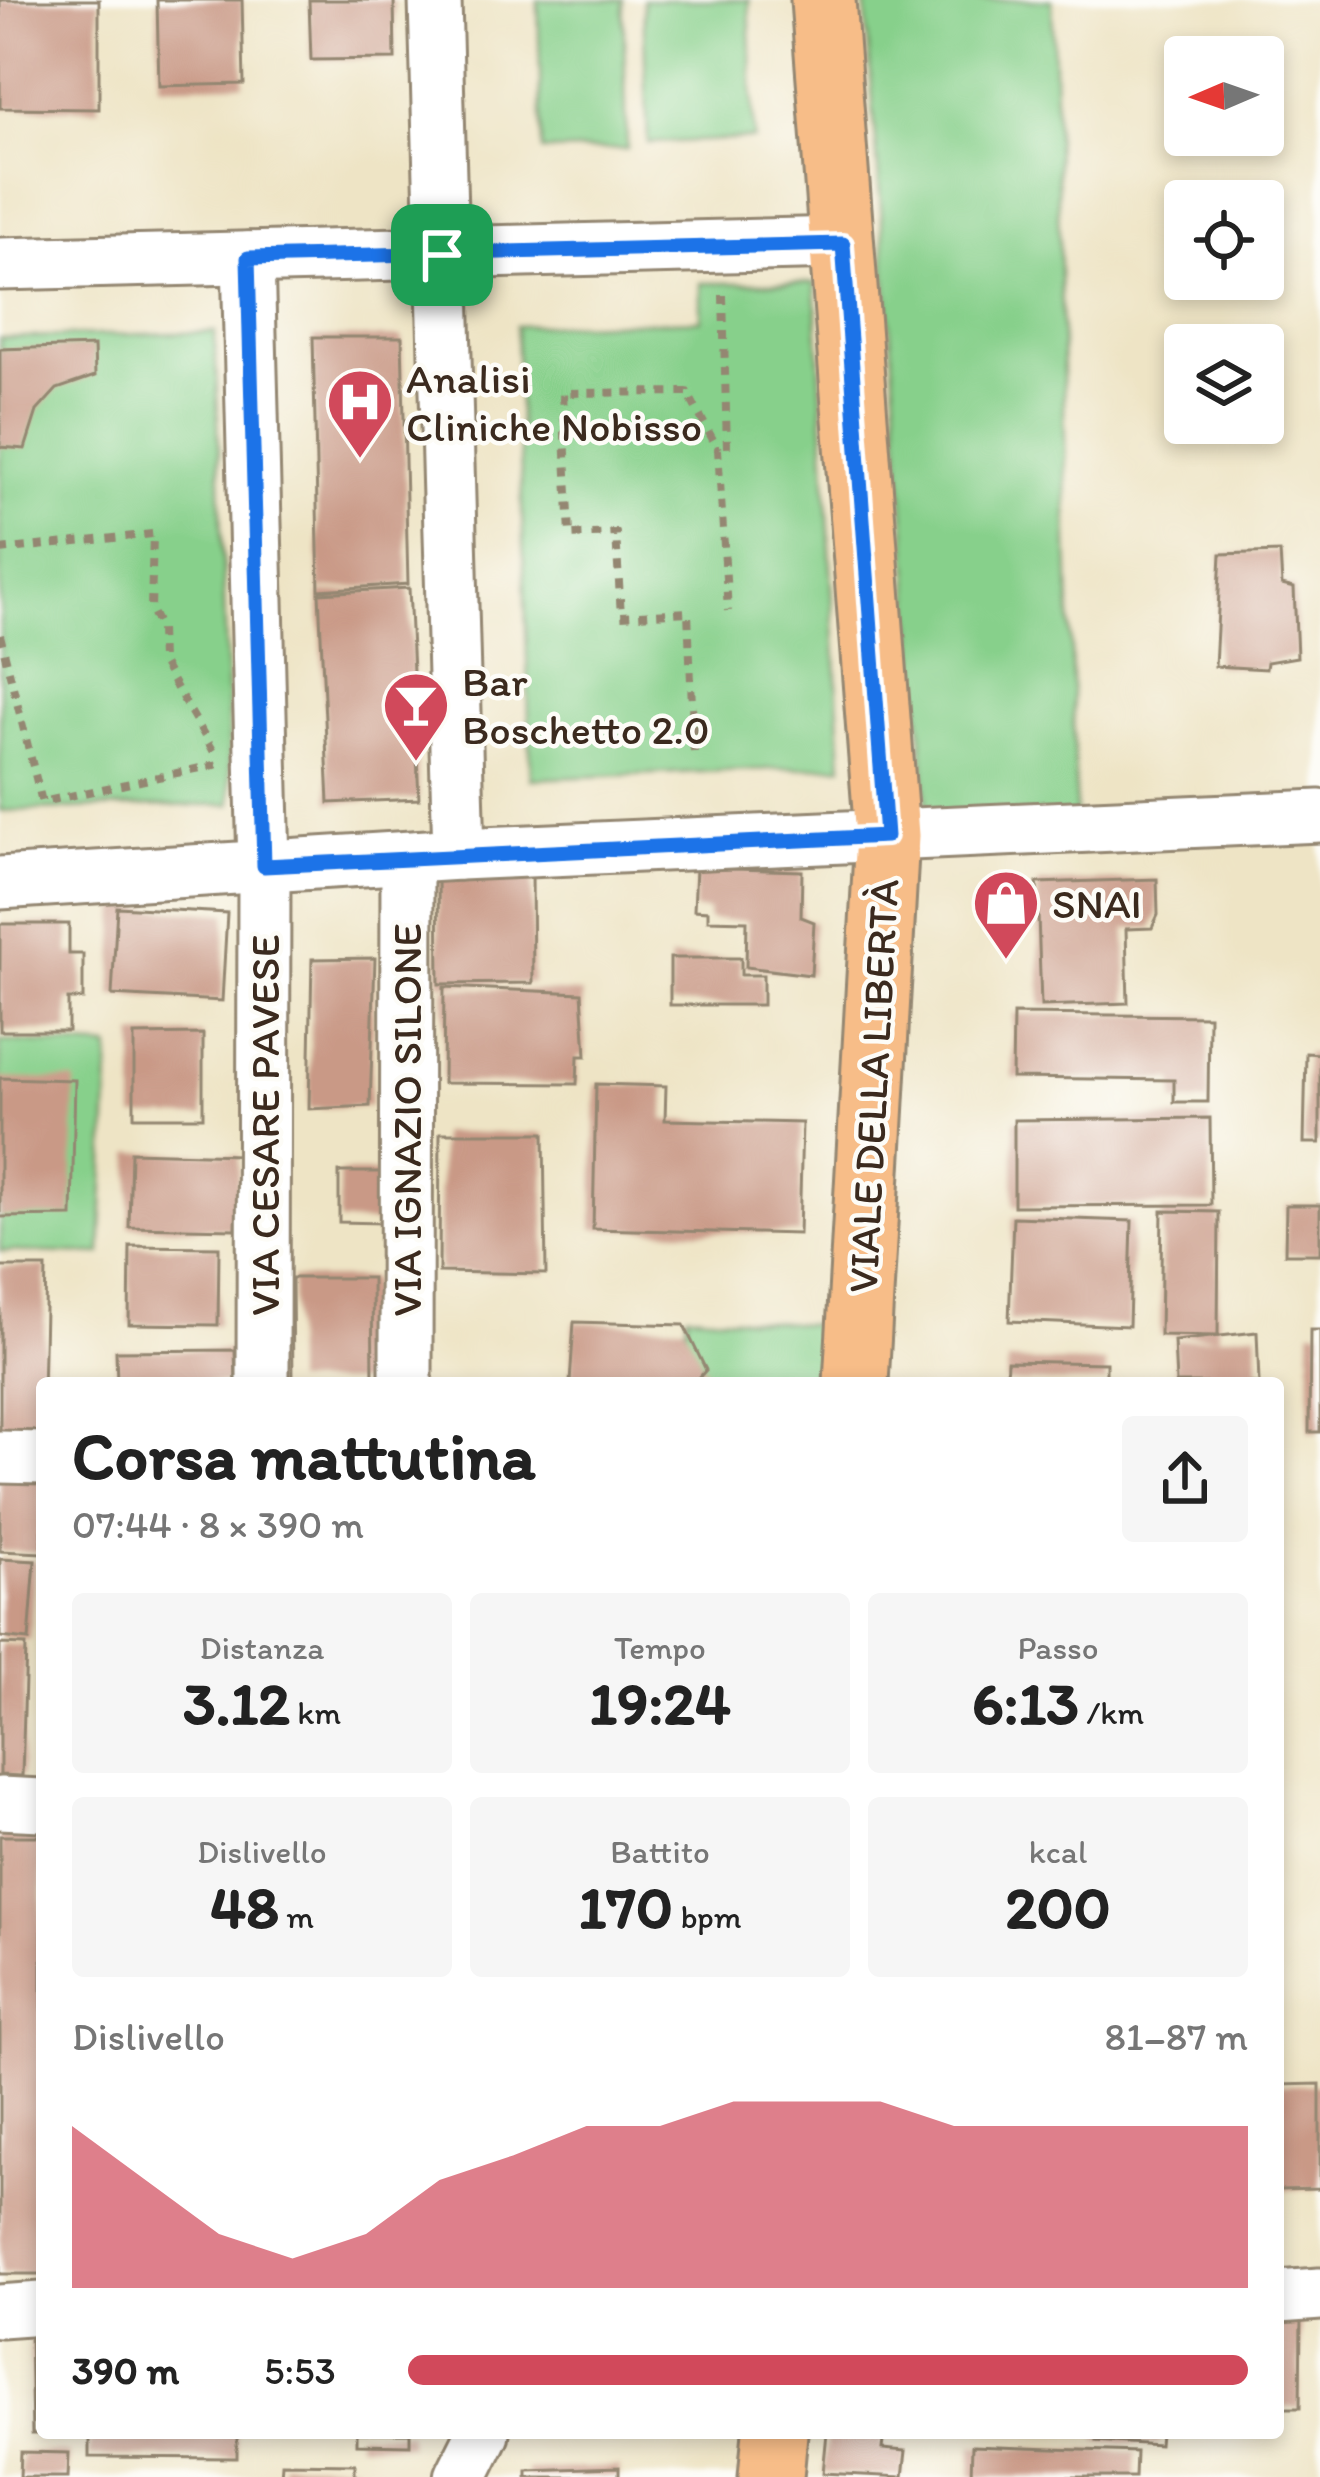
<!DOCTYPE html>
<html lang="it">
<head>
<meta charset="utf-8">
<style>
  :root { --surface:#fff; --page:#f6f6f6; --text:#222; --muted:#767676; --accent:#d1495b }
  body { margin:0; font-family:Itim,sans-serif; background:var(--page); color:var(--text); height:100vh; display:flex; flex-direction:column; font-size:45px; white-space:nowrap }
  * { box-sizing:border-box; margin:0 }
  p { font-size:39px; color:var(--muted) }
  .icon { flex:none; width:66px; height:66px; fill:none; stroke:currentColor; stroke-width:2; stroke-linecap:round; stroke-linejoin:round }
  .map { position:relative; flex:1; overflow:hidden }
  .details { position:absolute; left:36px; top:1377px; width:1248px; height:1062px; display:flex; flex-direction:column; background:var(--surface); border-radius:12px; box-shadow:0 6px 18px #0003 }
  .details>* { flex:none }
  .needle { width:78px; rotate:268deg }
  .tools { position:absolute; left:1164px; top:36px; display:grid; gap:24px }
  .tools a { display:grid; place-items:center; width:120px; height:120px; border-radius:12px; background:var(--surface); box-shadow:0 6px 18px #0003; font-size:60px }
  .pin { position:absolute; display:grid; place-items:center; width:102px; height:102px; color:#fff; margin:-51px; border-radius:24px; box-shadow:0 6px 18px #0006 }
  .round { display:grid; place-items:center; flex:none; width:126px; height:126px; border-radius:12px; background:var(--page) }
  .head { display:flex; align-items:center; justify-content:space-between; height:204px; padding:0 36px }
  h1 { font-size:66px; font-weight:800; line-height:90px }
  .figures { display:grid; grid-template-columns:repeat(3,1fr); gap:18px; height:204px; padding:12px 36px }
  .figures div { display:grid; align-content:center; border-radius:12px; background:var(--page); text-align:center }
  .figures b { font-size:60px; font-weight:800 }
  .figures small { font-size:33px; font-weight:400 }
  .figures p { font-size:33px }
  .chart { height:336px; padding:24px 36px }
  .chart p { display:flex; justify-content:space-between }
  .chart svg { width:100%; height:216px; margin-top:12px; fill:var(--accent); opacity:.7 }
  ul { padding:0 36px; list-style:none; font-size:39px }
  li { display:grid; grid-template-columns:192px 144px 1fr; align-items:center; height:90px }
  li i { height:30px; border-radius:15px; background:var(--accent) }
  .map>svg:first-child { display:block }
</style>
</head>
<body>
<div class="map">
<svg width="1320" height="2477" viewBox="0 0 1320 2477">
  <rect width="100%" height="100%" fill="#fdfcf7"/>
  <filter id="ink" filterUnits="userSpaceOnUse"><feTurbulence type="fractalNoise" baseFrequency=".00833" numOctaves="2"/><feDisplacementMap in="SourceGraphic" scale="24" xChannelSelector="R" yChannelSelector="G"/><feConvolveMatrix kernelMatrix="1 2 1 2 8 2 1 2 1" color-interpolation-filters="sRGB"/></filter>
  <filter id="wash" filterUnits="userSpaceOnUse"><feTurbulence type="fractalNoise" baseFrequency=".004" numOctaves="4" result="noise"/><feDisplacementMap in="SourceGraphic" scale="48" xChannelSelector="R" yChannelSelector="G"/><feGaussianBlur stdDeviation="2.7" result="paint"/><feColorMatrix in="noise" values="0 0 0 0 0 0 0 0 0 0 0 0 0 0 0 0 0 1.4 0 .05"/><feComposite in="paint" operator="in"/></filter>
  <g filter="url(#wash)">
    <rect width="100%" height="100%" fill="#eee4c5"/>
    <g fill="#87d08b" stroke="#617d54" stroke-width="3">
      <path d="M538 0H623L627 149 542 151Z"/>
      <path d="M643 0H749L754 139 648 143Z"/>
      <path d="M865 0H1052L1076 815 928 818Z"/>
      <path d="M701 283H815L842 766 531 779 516 326 701 320Z"/>
      <path d="M215 332 231 804 0 811V338Z"/>
      <path d="M0 1041 110 1048 101 1254 0 1251Z"/>
      <path d="M687 1314 829 1326 825 1383H681Z"/>
    </g>
    <g id="blocks">
      <g fill="#c99986">
        <path d="M0 0H99V109L0 108Z"/>
        <path d="M157 0H242L244 84 159 86Z"/>
        <path d="M309 0H394L395 59 311 60Z"/>
        <path d="M313 337H402L408 584 319 590Z"/>
        <path d="M94 346 95 376 57 389 37 411 25 449 0 447V349Z"/>
        <path d="M1280 552 1282 585 1294 588 1297 657 1267 662 1266 669 1215 666 1221 554Z"/>
        <path d="M409 588 419 799 329 803 319 593Z"/>
        <path d="M696 868 802 871 801 917 814 922 811 975 746 967 747 921 708 920V911L694 910Z"/>
        <path d="M532 873 533 983 439 984 438 874Z"/>
        <path d="M1157 879 1158 915 1152 928 1126 929 1128 1003 1041 1006 1037 883Z"/>
        <path d="M117 907 227 913 222 1001 112 995Z"/>
        <path d="M0 924H69V954H83V999H68V1031H0Z"/>
        <path d="M375 958 370 1106 309 1109 312 959Z"/>
        <path d="M670 958H741V975H763V1005H670Z"/>
        <path d="M444 987 582 993 586 1056H578L577 1084 443 1083Z"/>
        <path d="M1013 1014 1209 1016 1208 1102H1174V1080L1012 1078Z"/>
        <path d="M203 1034V1117H134V1035Z"/>
        <path d="M1306 1053 1320 1054V1143H1304Z"/>
        <path d="M0 1078 75 1080 72 1216 0 1217Z"/>
        <path d="M596 1084 666 1086 665 1120 802 1123 799 1234 593 1229Z"/>
        <path d="M1210 1118 1211 1205 1014 1206V1120Z"/>
        <path d="M440 1133H544L546 1274 439 1272Z"/>
        <path d="M131 1152 239 1155 236 1229 129 1227Z"/>
        <path d="M339 1172H382V1223L339 1222Z"/>
        <path d="M1286 1205H1320V1254H1285Z"/>
        <path d="M1162 1211 1219 1212 1218 1336 1160 1335Z"/>
        <path d="M1013 1217 1132 1221 1129 1326 1009 1321Z"/>
        <path d="M130 1246 219 1247 218 1325 129 1324Z"/>
        <path d="M0 1267H46L42 1435 0 1434Z"/>
        <path d="M292 1278H372L373 1383H293Z"/>
        <path d="M574 1322 684 1325 706 1370 694 1383H570Z"/>
        <path d="M1310 1330H1320V1432H1309Z"/>
        <path d="M1257 1332 1259 1383H1176L1174 1341Z"/>
        <path d="M235 1350 236 1383H117L116 1351Z"/>
        <path d="M1007 1361 1106 1363V1383H1006Z"/>
        <path d="M0 1470 42 1472V1553L0 1551Z"/>
        <path d="M0 1559 35 1561 29 1640 0 1637Z"/>
        <path d="M0 1644 26 1645 22 1776 0 1775Z"/>
        <rect x="0" y="1836" width="42" height="438"/>
        <path d="M1320 2084V2189L1278 2190V2085Z"/>
        <path d="M1278 2315 1301 2316 1300 2408H1278Z"/>
        <path d="M30 2331H42V2434H32Z"/>
        <path d="M89 2433H237V2458L89 2457Z"/>
        <path d="M357 2433H410V2445L357 2444Z"/>
        <path d="M827 2433H884L882 2449 906 2451 903 2477 823 2473Z"/>
        <path d="M1097 2433H1160L1159 2445 1096 2441Z"/>
        <path d="M972 2446 1136 2452 1135 2477H971Z"/>
        <path d="M21 2452 69 2453 68 2477H20Z"/>
        <path d="M282 2463 355 2464V2477H281Z"/>
        <path d="M619 2467V2477H527V2470Z"/>
      </g>
    </g>
  </g>
  <g filter="url(#ink)">
    <use href="#blocks" fill-opacity="0" stroke="#948772" stroke-width="3"/>
    <g fill="none" stroke-linecap="round" stroke-linejoin="round">
      <g stroke="#948772" stroke-width="57">
        <g id="minor">
          <path d="M435 0 459 854"/>
          <path d="M248 258 264 866 263 1383"/>
          <path d="M0 264 843 243"/>
          <path d="M0 883 459 854 1320 816"/>
          <path d="M406 1383 407 858"/>
          <path d="M0 1457 42 1458"/>
          <path d="M0 1803 42 1805"/>
          <path d="M1278 2297 1320 2294"/>
          <path d="M0 2311 42 2308"/>
          <path d="M461 2477 483 2433"/>
        </g>
      </g>
      <g stroke="#948772" stroke-width="69">
        <g id="major">
          <path d="M823 0 887 836 856 1383"/>
          <path d="M771 2477 775 2433"/>
        </g>
      </g>
      <g stroke="#948772" stroke-width="8" stroke-dasharray="9 9" stroke-linecap="butt">
        <path d="M723 295 727 449H718L728 611"/>
        <path d="M0 550 153 534 151 610 160 628 161 661 214 752"/>
        <path d="M0 635 42 802 219 764"/>
        <path d="M694 752 688 612 621 616 616 533 570 535 563 393 687 392 718 449"/>
      </g>
      <use href="#minor" stroke="#fff" stroke-width="51"/>
      <use href="#major" stroke="#f7bd88" stroke-width="63"/>
    </g>
  </g>
  <g fill="none" stroke-linecap="round" stroke-linejoin="round" filter="url(#ink)">
    <g stroke="#fff" stroke-width="24">
      <path id="route" d="M843 244 886 836 264 866 248 258Z"/>
    </g>
    <use href="#route" stroke="#1a73e8" stroke-width="15"/>
  </g>
  <defs>
    <g id="hospital-pin" transform="scale(3.45)"><path d="M0 17L-7.5 6A9.5 9.5 0 1 1 7.5 6Z" fill="#d1495b" stroke="#fdfcf7"/><path d="M-5-5h3v3.5h4V-5h3V5h-3V1.5h-4V5h-3Z" fill="#fff"/></g>
    <g id="bar-pin" transform="scale(3.45)"><path d="M0 17L-7.5 6A9.5 9.5 0 1 1 7.5 6Z" fill="#d1495b" stroke="#fdfcf7"/><path d="M-6-5H6L.8 .8V4.5H3.5V6h-7V4.5H-.8V.8Z" fill="#fff"/></g>
    <g id="shop-pin" transform="scale(3.45)"><path d="M0 17L-7.5 6A9.5 9.5 0 1 1 7.5 6Z" fill="#d1495b" stroke="#fdfcf7"/><path d="M-5-2.5h2.3a2.7 3.5 0 0 1 5.4 0H5L5.5 6h-11ZM-1.5-2.5h3a1.5 2.3 0 0 0-3 0Z" fill="#fff"/></g>
  </defs>
  <g fill-rule="evenodd">
    <use href="#hospital-pin" x="360" y="402"/>
    <use href="#bar-pin" x="416" y="705"/>
    <use href="#shop-pin" x="1006" y="903"/>
  </g>
  <g text-anchor="middle" dominant-baseline="central" stroke-width="9" stroke-linejoin="round" paint-order="stroke">
    <g font-size="42" fill="#3b2a1e" stroke="#fdfcf7" text-anchor="start">
      <text x="406" y="378">Analisi<tspan x="406" dy="48">Cliniche Nobisso</tspan></text>
      <text x="462" y="681">Bar<tspan x="462" dy="48">Boschetto 2.0</tspan></text>
      <text x="1052" y="903">SNAI</text>
    </g>
    <g font-size="42" fill="#3b2a1e" stroke="#fdfcf7">
      <text transform="translate(873 1086) rotate(-87)">VIALE DELLA LIBERTÀ</text>
      <text transform="translate(406 1120) rotate(-90)">VIA IGNAZIO SILONE</text>
      <text transform="translate(264 1125) rotate(-90)">VIA CESARE PAVESE</text>
    </g>
  </g>
</svg>
<div class="tools">
<a><svg class="needle" viewBox="-14 -14 28 28"><path d="M0-13l5 13h-10z" fill="#e53935"/><path d="M0 13l5-13h-10z" fill="#767676"/></svg></a>
<a><svg class="icon" aria-label="locate" viewBox="0 0 24 24"><circle cx="12" cy="12" r="6"/><path d="M12 2v4M12 18v4M2 12h4M18 12h4"/></svg></a>
<a><svg class="icon" aria-label="layers" viewBox="0 0 24 24"><path d="M12 4l9 5-9 5-9-5zM3 14l9 5 9-5"/></svg></a>
</div>
<div class="pin" style="left:442px;top:255px;background:#1e9e55"><svg class="icon" aria-label="arrive" viewBox="0 0 24 24"><path d="M6 21V4h12l-3 4 3 4H6"/></svg></div>
<section class="details">
<div class="head"><div><h1>Corsa mattutina</h1><p>07:44 · 8 × 390 m</p></div><a class="round"><svg class="icon" aria-label="share" viewBox="0 0 24 24"><path d="M12 15V3M7 8l5-5 5 5M5 13v7h14v-7"/></svg></a></div>
<div class="figures">
<div><p>Distanza</p><b>3.12<small> km</small></b></div>
<div><p>Tempo</p><b>19:24</b></div>
<div><p>Passo</p><b>6:13<small> /km</small></b></div>
</div>
<div class="figures">
<div><p>Dislivello</p><b>48<small> m</small></b></div>
<div><p>Battito</p><b>170<small> bpm</small></b></div>
<div><p>kcal</p><b>200</b></div>
</div>
<div class="chart"><p><span>Dislivello</span>81–87 m</p>
<svg viewBox="0 0 160 44" preserveAspectRatio="none"><path d="M0 44V11L10 22L20 33L30 38L40 33L50 22L60 17L70 11L80 11L90 6L100 6L110 6L120 11L130 11L140 11L150 11L160 11V44z"/></svg>
</div>
<ul>
<li><b>390 m</b>5:53<i style="width:100%"></i></li>
</ul>
</section>
</div>
</body>
</html>
